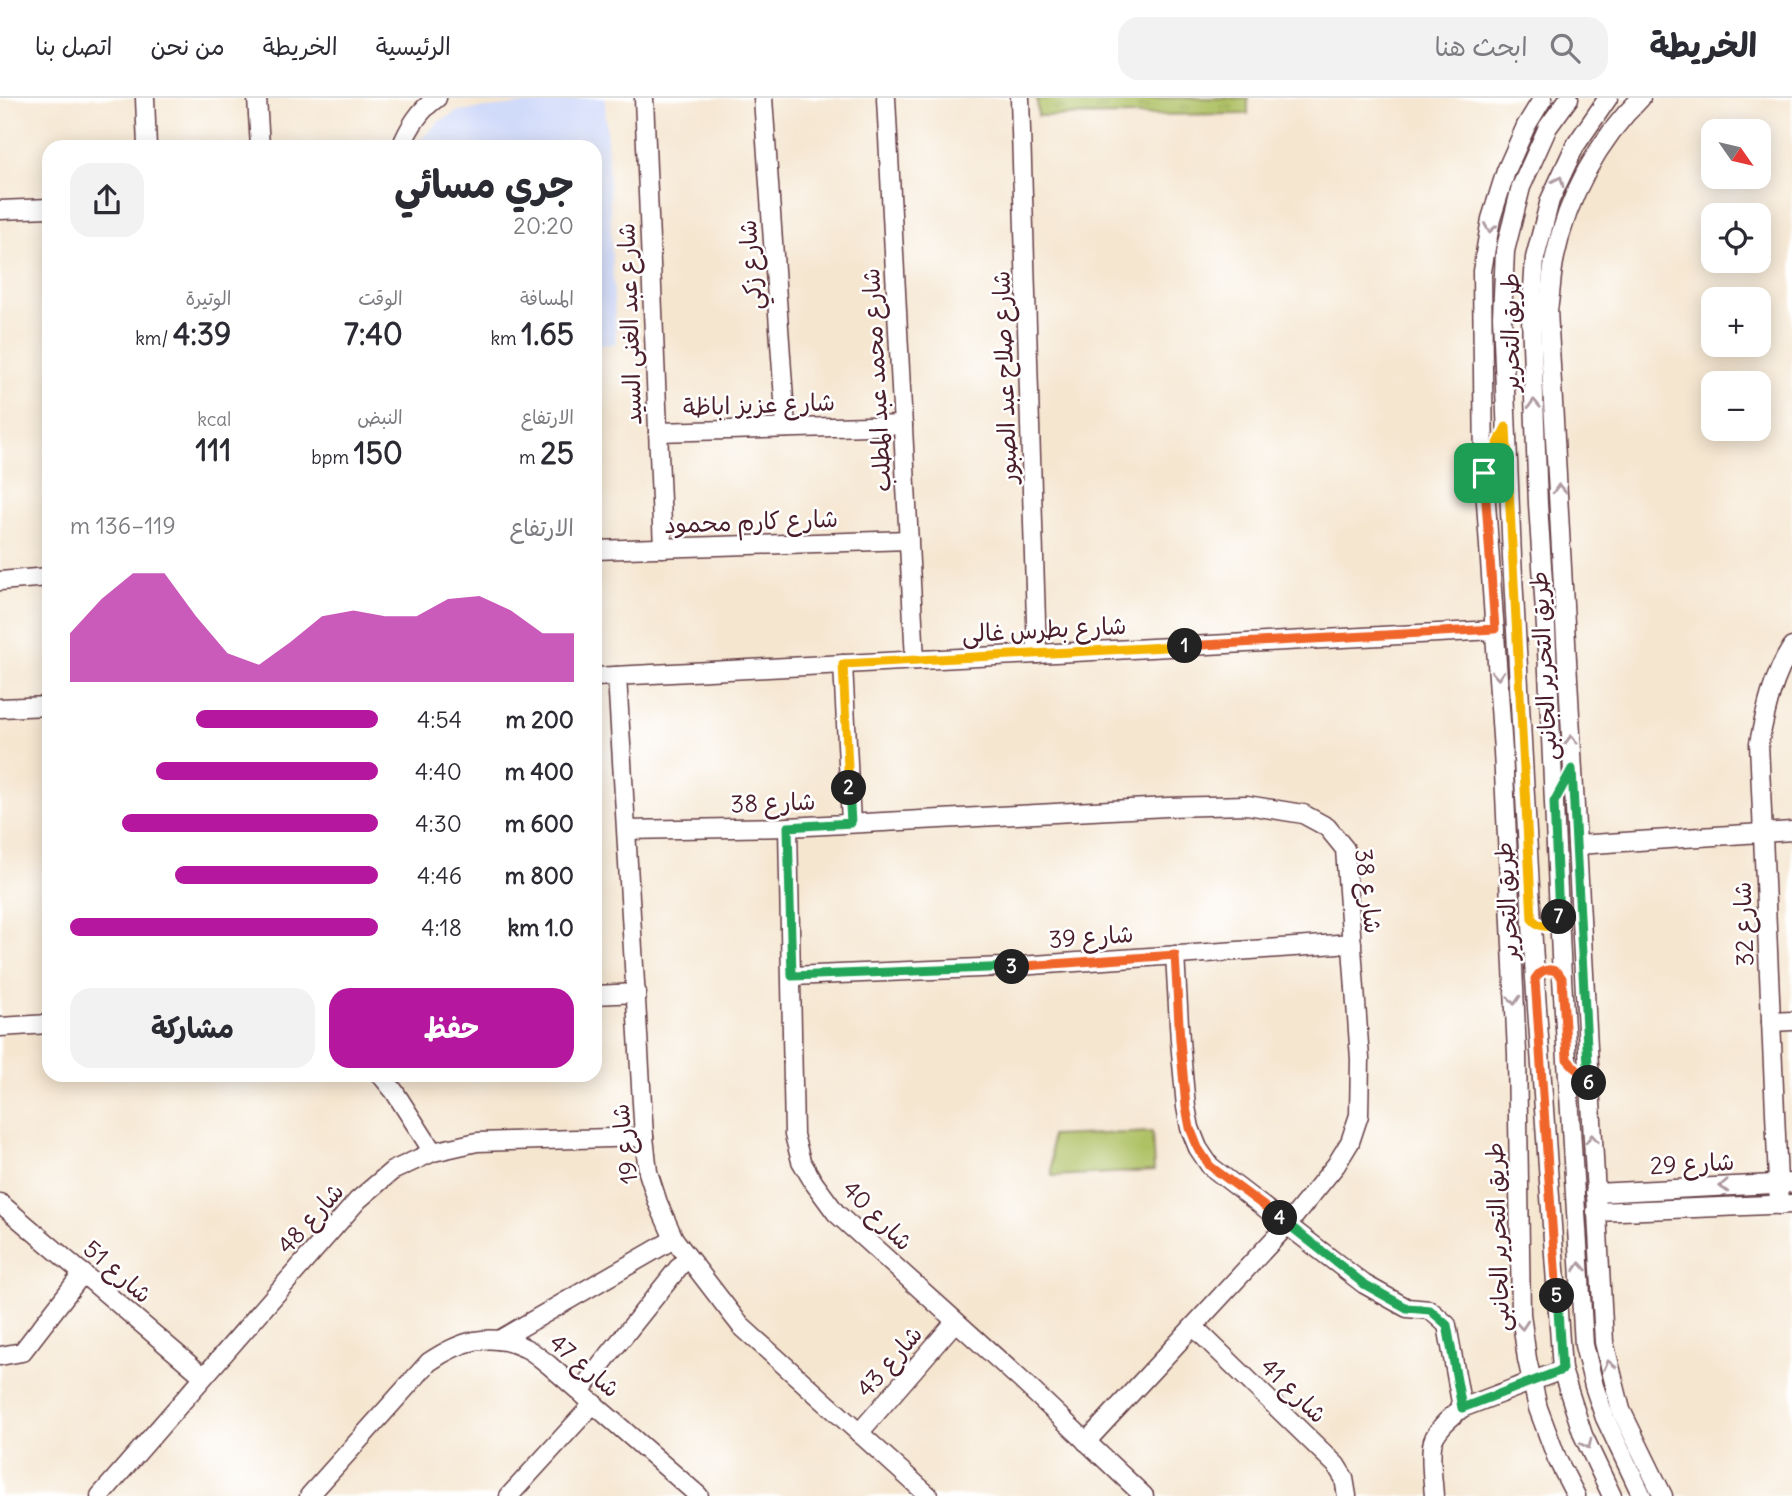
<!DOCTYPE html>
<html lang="ar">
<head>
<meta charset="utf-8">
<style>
  :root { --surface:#fff; --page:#f2f2f3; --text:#2b2b33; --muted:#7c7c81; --line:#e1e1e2; --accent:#b5179e }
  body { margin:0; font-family:Delius,"Playpen Sans Arabic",sans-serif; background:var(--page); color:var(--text); direction:rtl; height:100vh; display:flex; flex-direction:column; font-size:26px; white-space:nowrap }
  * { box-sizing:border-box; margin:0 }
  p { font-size:23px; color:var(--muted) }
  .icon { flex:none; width:38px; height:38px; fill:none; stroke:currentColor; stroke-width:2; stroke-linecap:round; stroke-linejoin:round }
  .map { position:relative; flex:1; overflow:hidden; direction:ltr }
  .sheet { position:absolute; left:42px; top:42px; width:560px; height:942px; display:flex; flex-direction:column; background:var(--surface); border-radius:21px; box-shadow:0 4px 18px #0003; direction:rtl }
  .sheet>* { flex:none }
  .needle { width:46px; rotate:124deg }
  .tools { position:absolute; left:1701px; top:21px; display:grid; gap:14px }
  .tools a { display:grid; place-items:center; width:70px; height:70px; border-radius:14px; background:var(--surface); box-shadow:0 4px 18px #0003; font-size:35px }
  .pin { position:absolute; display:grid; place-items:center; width:60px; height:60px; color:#fff; margin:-30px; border-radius:14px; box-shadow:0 4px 10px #0006 }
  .km { position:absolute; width:35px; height:35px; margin:-18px; border-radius:50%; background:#222; color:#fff; font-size:19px; line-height:35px; text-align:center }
  .round { display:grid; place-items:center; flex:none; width:74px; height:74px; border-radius:21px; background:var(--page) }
  .overview { display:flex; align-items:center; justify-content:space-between; height:119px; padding:0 28px }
  h1 { font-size:38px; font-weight:700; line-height:52px }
  .metrics { display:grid; grid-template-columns:repeat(3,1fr); gap:10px; height:119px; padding:7px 28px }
  .metrics div { display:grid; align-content:center }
  .metrics b { font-size:30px; font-weight:700 }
  .metrics small { font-size:19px; font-weight:400 }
  .metrics p { font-size:19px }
  .chart { height:196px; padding:14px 28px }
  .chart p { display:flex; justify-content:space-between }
  .chart svg { width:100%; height:126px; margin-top:7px; fill:var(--accent); opacity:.7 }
  .cta { display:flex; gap:14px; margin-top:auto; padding:14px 28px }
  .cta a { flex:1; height:80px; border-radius:21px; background:var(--accent); color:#fff; font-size:28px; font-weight:700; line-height:80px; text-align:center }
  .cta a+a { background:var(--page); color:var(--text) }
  ul { padding:0 28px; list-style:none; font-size:23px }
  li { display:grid; grid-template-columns:112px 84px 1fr; align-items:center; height:52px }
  li i { height:18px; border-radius:9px; background:var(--accent) }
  header { display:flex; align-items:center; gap:42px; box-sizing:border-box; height:98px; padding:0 35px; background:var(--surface); border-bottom:2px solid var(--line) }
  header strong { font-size:33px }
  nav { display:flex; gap:38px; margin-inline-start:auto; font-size:24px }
  .search { width:490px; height:63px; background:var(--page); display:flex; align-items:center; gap:18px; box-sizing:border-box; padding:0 24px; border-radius:21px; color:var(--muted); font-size:26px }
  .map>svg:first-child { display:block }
</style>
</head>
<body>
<header>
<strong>الخريطة</strong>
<div class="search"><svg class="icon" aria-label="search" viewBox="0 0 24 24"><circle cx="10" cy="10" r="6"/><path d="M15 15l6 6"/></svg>ابحث هنا</div>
<nav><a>الرئيسية</a><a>الخريطة</a><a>من نحن</a><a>اتصل بنا</a></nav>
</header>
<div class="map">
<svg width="1792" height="1398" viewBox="0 0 1792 1398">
  <defs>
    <pattern id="grass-tufts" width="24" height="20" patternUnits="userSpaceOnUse" patternTransform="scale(1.75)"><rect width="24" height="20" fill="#afc165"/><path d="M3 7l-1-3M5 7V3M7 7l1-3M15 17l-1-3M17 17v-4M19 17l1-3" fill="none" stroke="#98a558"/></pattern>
  </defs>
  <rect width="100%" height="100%" fill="#fff"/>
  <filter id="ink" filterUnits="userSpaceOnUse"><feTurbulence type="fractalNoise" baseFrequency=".0143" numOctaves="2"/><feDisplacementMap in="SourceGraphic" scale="14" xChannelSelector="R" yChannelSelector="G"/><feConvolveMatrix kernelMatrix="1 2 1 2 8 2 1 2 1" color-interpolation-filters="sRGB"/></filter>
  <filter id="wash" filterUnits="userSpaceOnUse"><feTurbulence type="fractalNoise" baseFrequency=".00686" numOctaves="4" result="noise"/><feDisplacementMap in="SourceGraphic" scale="28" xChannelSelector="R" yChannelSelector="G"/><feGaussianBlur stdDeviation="1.57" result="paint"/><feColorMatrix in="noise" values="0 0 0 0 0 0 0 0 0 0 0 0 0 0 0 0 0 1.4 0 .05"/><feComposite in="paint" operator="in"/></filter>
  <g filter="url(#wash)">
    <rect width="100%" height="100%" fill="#f5e6d0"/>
    <path fill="#d0daf9" d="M586 0H605L616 246 595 247V49H414L438 24 458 13Z"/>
    <path fill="url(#grass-tufts)" stroke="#7c7048" stroke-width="2" d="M1037 0H1248V16L1038 18Z"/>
    <path fill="#afc165" stroke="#7c7048" stroke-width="2" d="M1152 1034 1154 1073 1052 1078 1051 1038Z"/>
  </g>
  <g filter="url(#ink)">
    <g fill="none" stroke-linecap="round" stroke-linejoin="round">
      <g stroke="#643d44" stroke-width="21">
        <g id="minor">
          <path d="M145 0 147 49"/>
          <path d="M257 0 260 49"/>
          <path d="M644 0 663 450"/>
          <path d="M763 0 786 330"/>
          <path d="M886 0 915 562"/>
          <path d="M1020 0 1037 556"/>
          <path d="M1543 0 1526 28 1506 73 1491 121 1482 173 1484 375 1503 653 1517 955 1521 1216 1527 1261 1538 1310 1557 1361 1576 1398"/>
          <path d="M1569 0 1548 29 1521 89 1505 153 1502 218 1512 460 1535 881 1562 1272 1583 1337 1612 1398"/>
          <path d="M1608 0 1575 48 1550 102 1535 160 1531 219 1538 406 1546 530 1562 880 1584 1247 1594 1288 1605 1320 1642 1398"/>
          <path d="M1641 0C1598 42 1567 100 1555 159 1551 176 1551 195 1548 212L1604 1244 1621 1312 1663 1398"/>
          <path d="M401 49C409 30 419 12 437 0"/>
          <path d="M0 112 49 110"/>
          <path d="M658 334 903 327"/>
          <path d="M595 452 909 442"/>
          <path d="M0 483 49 479"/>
          <path d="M843 566 851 725"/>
          <path d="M617 578 644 1039 648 1074 658 1105 674 1141 734 1219 741 1228 929 1398"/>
          <path d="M595 579 1495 532"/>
          <path d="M0 610 49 608"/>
          <path d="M788 729 794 1037 801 1063 814 1085 836 1115 1021 1282 1144 1398"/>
          <path d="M627 732 788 729 1167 709 1247 707 1303 716 1327 729 1345 751 1360 961 1359 1017 1350 1044 1336 1067 1288 1126 1086 1344"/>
          <path d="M1577 747 1792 733"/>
          <path d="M1175 857 1180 943 1186 1009 1190 1030 1198 1050 1210 1068 1364 1186 1407 1210 1430 1212 1447 1227 1462 1310"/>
          <path d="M792 878 1003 869 1352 845"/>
          <path d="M595 897 637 895"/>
          <path d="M1771 924 1792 923"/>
          <path d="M0 929 49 926"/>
          <path d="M380 976 394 993 433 1054"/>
          <path d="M1595 1095 1792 1085"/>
          <path d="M0 1105 203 1278"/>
          <path d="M1779 1107 1759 645C1766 611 1773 578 1792 549"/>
          <path d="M1596 1114 1792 1106"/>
          <path d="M1194 1229 1336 1367 1344 1380 1347 1398"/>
          <path d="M499 1242 674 1141"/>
          <path d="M0 1258 22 1254 83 1175"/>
          <path d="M580 1293 687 1159"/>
          <path d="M859 1335 955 1224"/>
          <path d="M100 1398 358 1102 392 1073 433 1054 477 1044 644 1039"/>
          <path d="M309 1398 429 1264C460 1243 490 1233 525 1250 534 1254 541 1261 549 1267L699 1398"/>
          <path d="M509 1398 594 1305"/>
          <path d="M1434 1398C1433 1382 1430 1364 1432 1348 1433 1333 1451 1319 1462 1310L1562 1272"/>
        </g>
      </g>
      <use href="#minor" stroke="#fff" stroke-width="18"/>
    </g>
    <defs><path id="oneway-chevron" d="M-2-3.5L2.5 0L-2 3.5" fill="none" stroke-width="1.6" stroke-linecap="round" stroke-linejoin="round" transform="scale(1.75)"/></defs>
    <g stroke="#ae9aa0">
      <use href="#oneway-chevron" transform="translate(1559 83) rotate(-65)"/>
      <use href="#oneway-chevron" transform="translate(1490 130) rotate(100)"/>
      <use href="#oneway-chevron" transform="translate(1534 306) rotate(-92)"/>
      <use href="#oneway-chevron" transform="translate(1559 391) rotate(-93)"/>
      <use href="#oneway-chevron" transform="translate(1498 577) rotate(86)"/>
      <use href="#oneway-chevron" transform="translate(1571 642) rotate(-93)"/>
      <use href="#oneway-chevron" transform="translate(1514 902) rotate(87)"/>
      <use href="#oneway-chevron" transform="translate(1592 1041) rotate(-93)"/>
      <use href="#oneway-chevron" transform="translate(1724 1088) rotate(177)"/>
      <use href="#oneway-chevron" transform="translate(1580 1169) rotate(-94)"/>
      <use href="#oneway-chevron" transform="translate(1522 1227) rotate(85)"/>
      <use href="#oneway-chevron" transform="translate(1609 1267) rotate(-103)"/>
      <use href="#oneway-chevron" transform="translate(1587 1346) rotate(65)"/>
    </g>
  </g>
  <g fill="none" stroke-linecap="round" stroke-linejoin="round" filter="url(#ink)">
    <g stroke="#fff" stroke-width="14">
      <path id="split-1" d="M1185 548 1495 531 1484 375"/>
    </g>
    <g stroke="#fff" stroke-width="14">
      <path id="split-2" d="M849 690 843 566 1185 548"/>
    </g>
    <g stroke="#fff" stroke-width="14">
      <path id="split-3" d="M849 690 851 725 788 729 792 878 1012 869"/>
    </g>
    <g stroke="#fff" stroke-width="14">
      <path id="split-4" d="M1012 869 1175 857 1180 943 1186 1009 1190 1030 1198 1050 1210 1068 1280 1120"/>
    </g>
    <g stroke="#fff" stroke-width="14">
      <path id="split-5" d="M1280 1120 1364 1186 1407 1210 1430 1212 1447 1227 1462 1310 1562 1272 1557 1198"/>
    </g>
    <g stroke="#fff" stroke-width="14">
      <path id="split-6" d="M1557 1198 1535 881C1541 870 1555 868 1562 880L1567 961 1589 985"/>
    </g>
    <g stroke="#fff" stroke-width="14">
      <path id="split-7" d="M1559 819 1554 704 1572 671 1589 985"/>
    </g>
    <g stroke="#fff" stroke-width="14">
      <path id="split-8" d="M1509 391 1532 821C1540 830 1549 830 1559 824V819"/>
    </g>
    <g stroke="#fff" stroke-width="14">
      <path id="split-9" d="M1484 375 1506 329 1509 391"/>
    </g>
    <use href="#split-1" stroke="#f0652b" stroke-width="9"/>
    <use href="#split-2" stroke="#f5b400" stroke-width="9"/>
    <use href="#split-3" stroke="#22a559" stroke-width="9"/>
    <use href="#split-4" stroke="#f0652b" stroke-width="9"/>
    <use href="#split-5" stroke="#22a559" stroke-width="9"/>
    <use href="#split-6" stroke="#f0652b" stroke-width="9"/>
    <use href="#split-7" stroke="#22a559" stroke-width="9"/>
    <use href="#split-8" stroke="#f5b400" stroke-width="9"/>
    <use href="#split-9" stroke="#f5b400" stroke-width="9"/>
  </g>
  <g text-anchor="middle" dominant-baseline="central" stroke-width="5" stroke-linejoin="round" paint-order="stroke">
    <g font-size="24" fill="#4a1f2b" stroke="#fff">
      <text transform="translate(750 167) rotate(-94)">شارع زكي</text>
      <text transform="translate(629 226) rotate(-92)">شارع عبد الغنى السيد</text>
      <text transform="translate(1510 234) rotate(-90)">طريق التحرير</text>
      <text transform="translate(1004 279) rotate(-92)">شارع صلاح عبد الصبور</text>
      <text transform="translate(876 282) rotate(-93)">شارع محمد عبد المطلب</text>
      <text transform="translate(759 306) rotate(-2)">شارع عزيز اباظة</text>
      <text transform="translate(751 423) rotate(-2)">شارع كارم محمود</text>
      <text transform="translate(1044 531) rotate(-3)">شارع بطرس غالى</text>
      <text transform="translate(1543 568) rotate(-93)">طريق التحرير الجانبى</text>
      <text transform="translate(773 704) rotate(-2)">شارع 38</text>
      <text transform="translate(1369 793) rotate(83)">شارع 38</text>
      <text transform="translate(1506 803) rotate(-93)">طريق التحرير</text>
      <text transform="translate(1743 826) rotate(-92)">شارع 32</text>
      <text transform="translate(1091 838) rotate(-4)">شارع 39</text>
      <text transform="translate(624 1046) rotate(-97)">شارع 19</text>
      <text transform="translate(1692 1065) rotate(-3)">شارع 29</text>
      <text transform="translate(878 1117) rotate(45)">شارع 40</text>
      <text transform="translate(310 1120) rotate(-48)">شارع 48</text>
      <text transform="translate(1497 1139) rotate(-92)">طريق التحرير الجانبى</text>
      <text transform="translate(118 1173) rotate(41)">شارع 51</text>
      <text transform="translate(889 1263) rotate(-49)">شارع 43</text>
      <text transform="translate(585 1267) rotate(40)">شارع 47</text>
      <text transform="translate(1294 1292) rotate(44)">شارع 41</text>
    </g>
  </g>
</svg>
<div class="tools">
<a><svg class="needle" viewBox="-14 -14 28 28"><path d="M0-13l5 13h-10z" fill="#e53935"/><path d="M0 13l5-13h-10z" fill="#7c7c81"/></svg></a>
<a><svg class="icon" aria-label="locate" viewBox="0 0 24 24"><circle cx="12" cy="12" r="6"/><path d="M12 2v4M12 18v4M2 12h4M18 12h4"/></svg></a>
<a>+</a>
<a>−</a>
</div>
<div class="pin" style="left:1484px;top:375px;background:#1e9e55"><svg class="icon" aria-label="arrive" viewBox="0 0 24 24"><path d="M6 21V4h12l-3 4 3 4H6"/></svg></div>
<b class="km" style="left:1185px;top:548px">1</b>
<b class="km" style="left:849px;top:690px">2</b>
<b class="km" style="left:1012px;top:869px">3</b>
<b class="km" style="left:1280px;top:1120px">4</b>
<b class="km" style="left:1557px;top:1198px">5</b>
<b class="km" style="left:1589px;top:985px">6</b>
<b class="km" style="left:1559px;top:819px">7</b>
<section class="sheet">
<div class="overview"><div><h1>جري مسائي</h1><p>20:20</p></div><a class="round"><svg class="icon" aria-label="share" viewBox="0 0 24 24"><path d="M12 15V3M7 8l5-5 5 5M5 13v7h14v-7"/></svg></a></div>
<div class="metrics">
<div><p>المسافة</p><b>1.65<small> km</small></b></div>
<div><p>الوقت</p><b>7:40</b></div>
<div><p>الوتيرة</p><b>4:39<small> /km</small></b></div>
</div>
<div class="metrics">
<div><p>الارتفاع</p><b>25<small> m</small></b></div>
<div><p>النبض</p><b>150<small> bpm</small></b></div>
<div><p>kcal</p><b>111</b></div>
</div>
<div class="chart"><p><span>الارتفاع</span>119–136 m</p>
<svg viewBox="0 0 160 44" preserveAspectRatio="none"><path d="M0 44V27L10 15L20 6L30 6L40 21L50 34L60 38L70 30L80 21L90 19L100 21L110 21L120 15L130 14L140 19L150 27L160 27V44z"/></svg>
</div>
<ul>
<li><b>200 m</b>4:54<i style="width:59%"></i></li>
<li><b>400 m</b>4:40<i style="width:72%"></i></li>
<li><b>600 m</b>4:30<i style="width:83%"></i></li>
<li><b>800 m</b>4:46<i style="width:66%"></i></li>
<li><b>1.0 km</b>4:18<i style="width:100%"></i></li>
</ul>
<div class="cta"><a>حفظ</a><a>مشاركة</a></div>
</section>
</div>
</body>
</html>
